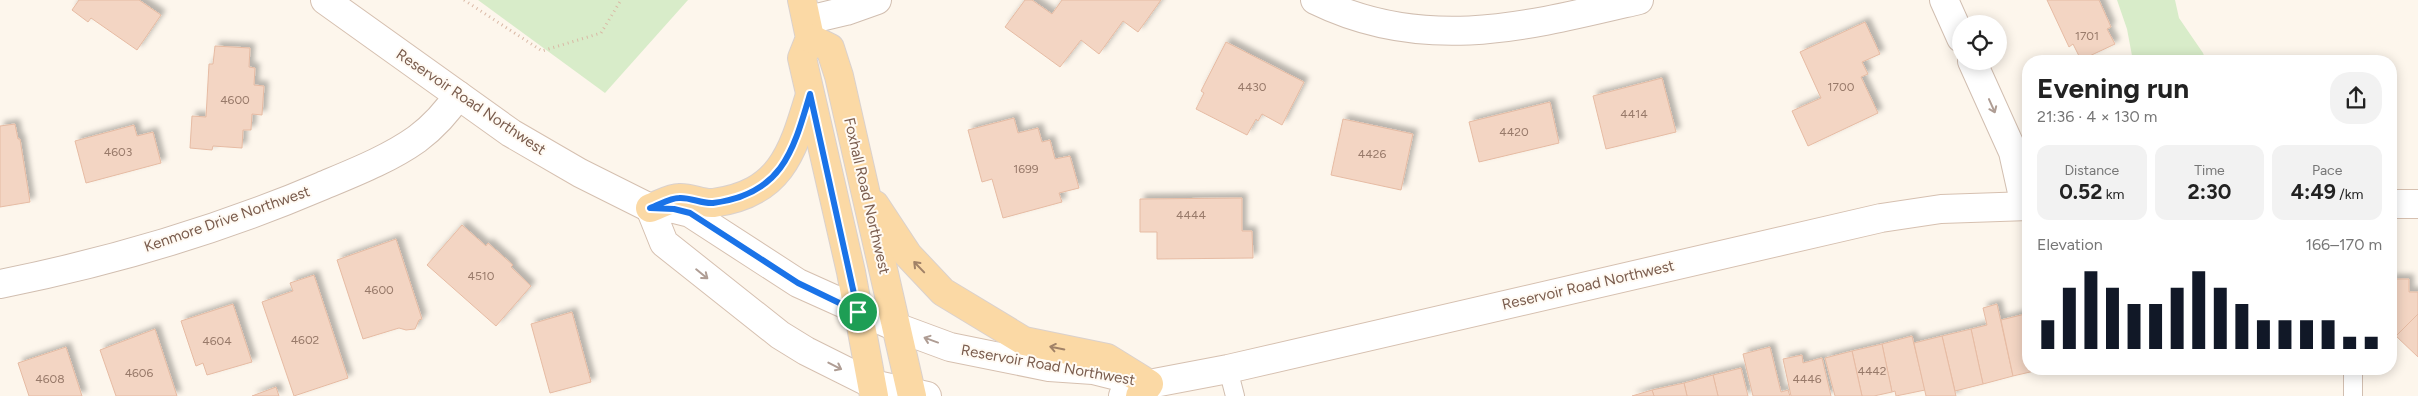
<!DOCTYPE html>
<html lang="en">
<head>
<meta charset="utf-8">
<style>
  :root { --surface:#fff; --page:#f2f2f2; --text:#222; --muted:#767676; --accent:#111827 }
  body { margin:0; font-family:Figtree,sans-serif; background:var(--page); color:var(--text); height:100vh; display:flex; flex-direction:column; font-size:19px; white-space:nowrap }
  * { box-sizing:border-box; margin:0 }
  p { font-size:16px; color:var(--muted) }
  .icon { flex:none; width:28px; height:28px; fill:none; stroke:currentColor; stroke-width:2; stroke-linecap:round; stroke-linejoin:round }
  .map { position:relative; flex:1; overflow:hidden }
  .panel { position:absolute; left:2022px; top:55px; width:375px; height:320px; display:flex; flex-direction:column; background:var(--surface); border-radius:20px; box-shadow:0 2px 12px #0003 }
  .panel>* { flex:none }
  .fabs { position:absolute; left:1952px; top:15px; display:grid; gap:10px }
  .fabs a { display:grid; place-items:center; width:55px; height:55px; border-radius:50%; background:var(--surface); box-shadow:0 2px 12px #0003; font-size:25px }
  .pin { position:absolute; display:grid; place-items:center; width:42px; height:42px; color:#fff; margin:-21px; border:2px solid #fff; border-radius:50%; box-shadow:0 1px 5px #0007 }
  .round { display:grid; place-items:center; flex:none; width:52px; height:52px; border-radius:20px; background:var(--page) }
  .overview { display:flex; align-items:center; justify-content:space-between; height:85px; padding:0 15px }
  h1 { font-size:28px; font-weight:700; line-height:38px }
  .metrics { display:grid; grid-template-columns:repeat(3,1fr); gap:8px; height:85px; padding:5px 15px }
  .metrics div { display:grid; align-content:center; border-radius:12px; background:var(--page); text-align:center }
  .metrics b { font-size:21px; font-weight:700 }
  .metrics small { font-size:14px; font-weight:400 }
  .metrics p { font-size:14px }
  .chart { height:140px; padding:10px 15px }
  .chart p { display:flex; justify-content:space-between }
  .chart svg { width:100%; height:90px; margin-top:5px; stroke:var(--accent); stroke-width:6 }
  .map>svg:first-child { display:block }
</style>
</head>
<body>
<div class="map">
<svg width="2418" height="396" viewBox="0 0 2418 396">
  <defs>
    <filter id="shadow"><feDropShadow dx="4.5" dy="-4.5" stdDeviation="2.5" flood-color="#0004"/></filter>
  </defs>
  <rect width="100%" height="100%" fill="#fdf6ec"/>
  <g fill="#d8ecc9">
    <path d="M478 0H688L605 93Z"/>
    <path d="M2117 0H2175L2179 18 2203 53 2206 61H2133L2127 29Z"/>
  </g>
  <g fill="#f3d5c3" stroke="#e6bba3" filter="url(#shadow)">
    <path d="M79 0H139L161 15 137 50 91 18 88 22 72 10Z"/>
    <path d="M1025 0H1032L1052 14 1062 0H1161L1138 32 1123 21 1099 54 1081 40 1060 67 1005 27Z"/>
    <path d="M2047 0H2099L2111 27 2107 29 2115 44 2081 60 2073 44 2069 47Z"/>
    <path d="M1865 22 1880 54 1862 62 1868 74 1861 77 1878 113 1808 146 1792 111 1821 98 1800 52Z"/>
    <path d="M1226 42 1304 82 1282 125 1262 114 1258 121 1256 119 1247 135 1196 109 1204 93 1201 91Z"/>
    <path d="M215 46 250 48 249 67 255 68 254 85 264 86 262 115 252 114 251 130H243L242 148 213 146 212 150 190 148 192 116 206 117 209 64H213Z"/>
    <path d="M1662 78 1676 132 1606 149 1593 96Z"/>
    <path d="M1550 102 1559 143 1479 162 1469 122Z"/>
    <path d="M1014 118 1018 133 1038 128 1042 142 1050 140 1055 159 1070 156 1079 188 1059 193 1062 202 1003 218 992 179 982 182 968 130Z"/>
    <path d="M1343 119 1413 134 1401 190 1331 175Z"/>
    <path d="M15 124 18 139H20L30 202 0 207V126Z"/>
    <path d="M134 125 137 136 153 132 161 163 86 183 75 141Z"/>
    <path d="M1242 198V231H1252L1253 258 1157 259V232H1140V199Z"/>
    <path d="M462 225 486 246 488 243 513 265 511 267 531 286 496 326 427 265Z"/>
    <path d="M396 239 422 319 419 320 415 329 406 330 399 328 363 339 337 260Z"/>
    <path d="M314 275 348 378 294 396 262 302 293 291 290 283Z"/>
    <path d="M2391 279H2409V292H2418V314L2396 336H2391Z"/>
    <path d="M233 304 252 362 207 375 203 363 196 366 181 321Z"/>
    <path d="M1997 304 2013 376 1983 384 1971 329 1987 325 1983 308Z"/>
    <path d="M572 312 591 382 550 393 531 324Z"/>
    <path d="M2029 313V369H2043L2013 376 2001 320Z"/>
    <path d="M2418 314V357L2396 336Z"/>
    <path d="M155 329 177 396H116L100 350Z"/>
    <path d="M1971 329 1983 384 1955 391 1942 336Z"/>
    <path d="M1912 336 1925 390 1896 396 1895 391 1892 392 1882 344Z"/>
    <path d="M1942 336 1956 396H1926L1914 343Z"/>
    <path d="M1882 344 1892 392 1874 396H1862L1852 351Z"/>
    <path d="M66 347 82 396H29L18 363Z"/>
    <path d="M1770 347 1781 392 1788 390 1790 396H1753L1743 354Z"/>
    <path d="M1852 351 1862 396H1835L1825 358Z"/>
    <path d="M1802 355 1803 363 1822 358 1831 396H1791L1783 359Z"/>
    <path d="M1741 368 1748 396H1718L1713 375Z"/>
    <path d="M1713 375 1718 396H1687L1684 383Z"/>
    <path d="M1684 383 1687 396H1654L1652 390Z"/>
    <path d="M276 387 279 396H252Z"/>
    <path d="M1652 390 1654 396H1632Z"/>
  </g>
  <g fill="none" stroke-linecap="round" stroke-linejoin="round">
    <g stroke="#d1beb0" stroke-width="20">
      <g id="lane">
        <path d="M1228 369 1235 396"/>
        <path d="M2353 369V396"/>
      </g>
    </g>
    <g stroke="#d1beb0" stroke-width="30">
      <g id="street">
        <path d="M1315 0C1425 54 1528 26 1639 0"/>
        <path d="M1944 0 1961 38"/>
        <path d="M808 20 846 11 877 0"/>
        <path d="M1972 61 2013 152 2025 206"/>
        <path d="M0 284C110 262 219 230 322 186 353 173 389 159 417 139 433 127 447 112 458 95"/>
      </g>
    </g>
    <g stroke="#d6c0b0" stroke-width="30">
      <g id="secondary">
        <path d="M325 0 511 133 580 173 650 208 674 209 690 213 798 283 896 327 950 347 1049 367 1093 370 1141 382"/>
        <path d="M2391 204H2418"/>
        <path d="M650 208 664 243 780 335 806 351 872 384 927 396"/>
        <path d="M1123 396 1149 384 1228 369 1881 218 1941 209 2029 206"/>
      </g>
    </g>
    <g stroke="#dad1cd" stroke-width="30">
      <g id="primary">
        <path d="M802 0 810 38 802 58 851 272 874 396"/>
        <path d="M810 38 830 48 839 76 912 396"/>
        <path d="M875 205 908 255 943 292 1024 341 1107 358 1149 384 1140 396"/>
        <path d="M650 208C659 205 670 198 679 198 690 197 702 204 713 203 780 194 792 154 809 98"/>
      </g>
    </g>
    <path stroke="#d9b8a5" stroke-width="3" stroke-dasharray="1 4" stroke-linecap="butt" d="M464 0 542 51 601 33 621 0"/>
    <use href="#lane" stroke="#fff" stroke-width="18"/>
    <use href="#street" stroke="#fff" stroke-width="28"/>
    <use href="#secondary" stroke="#fff" stroke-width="28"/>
    <use href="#primary" stroke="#fbd9a5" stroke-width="28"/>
  </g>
  <defs><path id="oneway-shaft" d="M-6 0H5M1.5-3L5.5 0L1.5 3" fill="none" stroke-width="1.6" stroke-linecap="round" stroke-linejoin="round" transform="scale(1.25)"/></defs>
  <g stroke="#af9d94">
    <use href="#oneway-shaft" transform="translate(1992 106) rotate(66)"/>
    <use href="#oneway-shaft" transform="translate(702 274) rotate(39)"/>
    <use href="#oneway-shaft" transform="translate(931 340) rotate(-160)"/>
    <use href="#oneway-shaft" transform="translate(835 366) rotate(27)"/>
  </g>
  <g stroke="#a18267">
    <use href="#oneway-shaft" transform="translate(919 267) rotate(-134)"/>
    <use href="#oneway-shaft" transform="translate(1057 348) rotate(-169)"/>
  </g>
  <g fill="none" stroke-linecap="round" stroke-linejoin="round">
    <g stroke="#fff" stroke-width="10">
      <path id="route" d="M810 94 858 312 798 283 690 213 674 209 650 208C659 205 670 198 679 198 690 197 702 204 713 203 782 194 793 152 810 94Z"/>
    </g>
    <use href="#route" stroke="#1a73e8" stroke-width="6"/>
  </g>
  <g text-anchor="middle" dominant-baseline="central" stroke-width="4" stroke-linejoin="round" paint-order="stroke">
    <g font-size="12" fill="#987a6a">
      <text x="2087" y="36">1701</text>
      <text x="1252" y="87">4430</text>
      <text x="1841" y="87">1700</text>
      <text x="235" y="100">4600</text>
      <text x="1634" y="114">4414</text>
      <text x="1514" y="132">4420</text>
      <text x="118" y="152">4603</text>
      <text x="1372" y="154">4426</text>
      <text x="1026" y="169">1699</text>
      <text x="1191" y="215">4444</text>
      <text x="481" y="276">4510</text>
      <text x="379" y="290">4600</text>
      <text x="305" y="340">4602</text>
      <text x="217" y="341">4604</text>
      <text x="1872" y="371">4442</text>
      <text x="139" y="373">4606</text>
      <text x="50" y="379">4608</text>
      <text x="1807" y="379">4446</text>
    </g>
    <g font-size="15" fill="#7a5c4d" stroke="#fffaf3">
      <text transform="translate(471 102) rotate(34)">Reservoir Road Northwest</text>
      <text transform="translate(867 196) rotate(77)">Foxhall Road Northwest</text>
      <text transform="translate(227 219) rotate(-19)">Kenmore Drive Northwest</text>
      <text transform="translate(1588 285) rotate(-13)">Reservoir Road Northwest</text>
      <text transform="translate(1048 365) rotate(10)">Reservoir Road Northwest</text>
    </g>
  </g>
</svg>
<div class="fabs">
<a><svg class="icon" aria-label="locate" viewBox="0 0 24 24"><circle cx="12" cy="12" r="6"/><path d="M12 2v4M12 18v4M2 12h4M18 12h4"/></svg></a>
</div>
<div class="pin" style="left:858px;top:312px;background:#1e9e55"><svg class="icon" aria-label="arrive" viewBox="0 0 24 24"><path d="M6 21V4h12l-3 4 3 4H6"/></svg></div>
<section class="panel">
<div class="overview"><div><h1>Evening run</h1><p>21:36 · 4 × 130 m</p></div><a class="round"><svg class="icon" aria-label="share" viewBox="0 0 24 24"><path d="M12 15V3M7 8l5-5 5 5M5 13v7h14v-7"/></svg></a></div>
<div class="metrics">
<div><p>Distance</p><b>0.52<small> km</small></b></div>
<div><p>Time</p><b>2:30</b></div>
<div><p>Pace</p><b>4:49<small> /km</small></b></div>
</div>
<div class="chart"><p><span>Elevation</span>166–170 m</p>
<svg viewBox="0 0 160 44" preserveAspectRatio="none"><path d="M5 44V30M15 44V14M25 44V6M35 44V14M45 44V22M55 44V22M65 44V14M75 44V6M85 44V14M95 44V22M105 44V30M115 44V30M125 44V30M135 44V30M145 44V38M155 44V38"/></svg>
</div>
</section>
</div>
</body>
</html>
